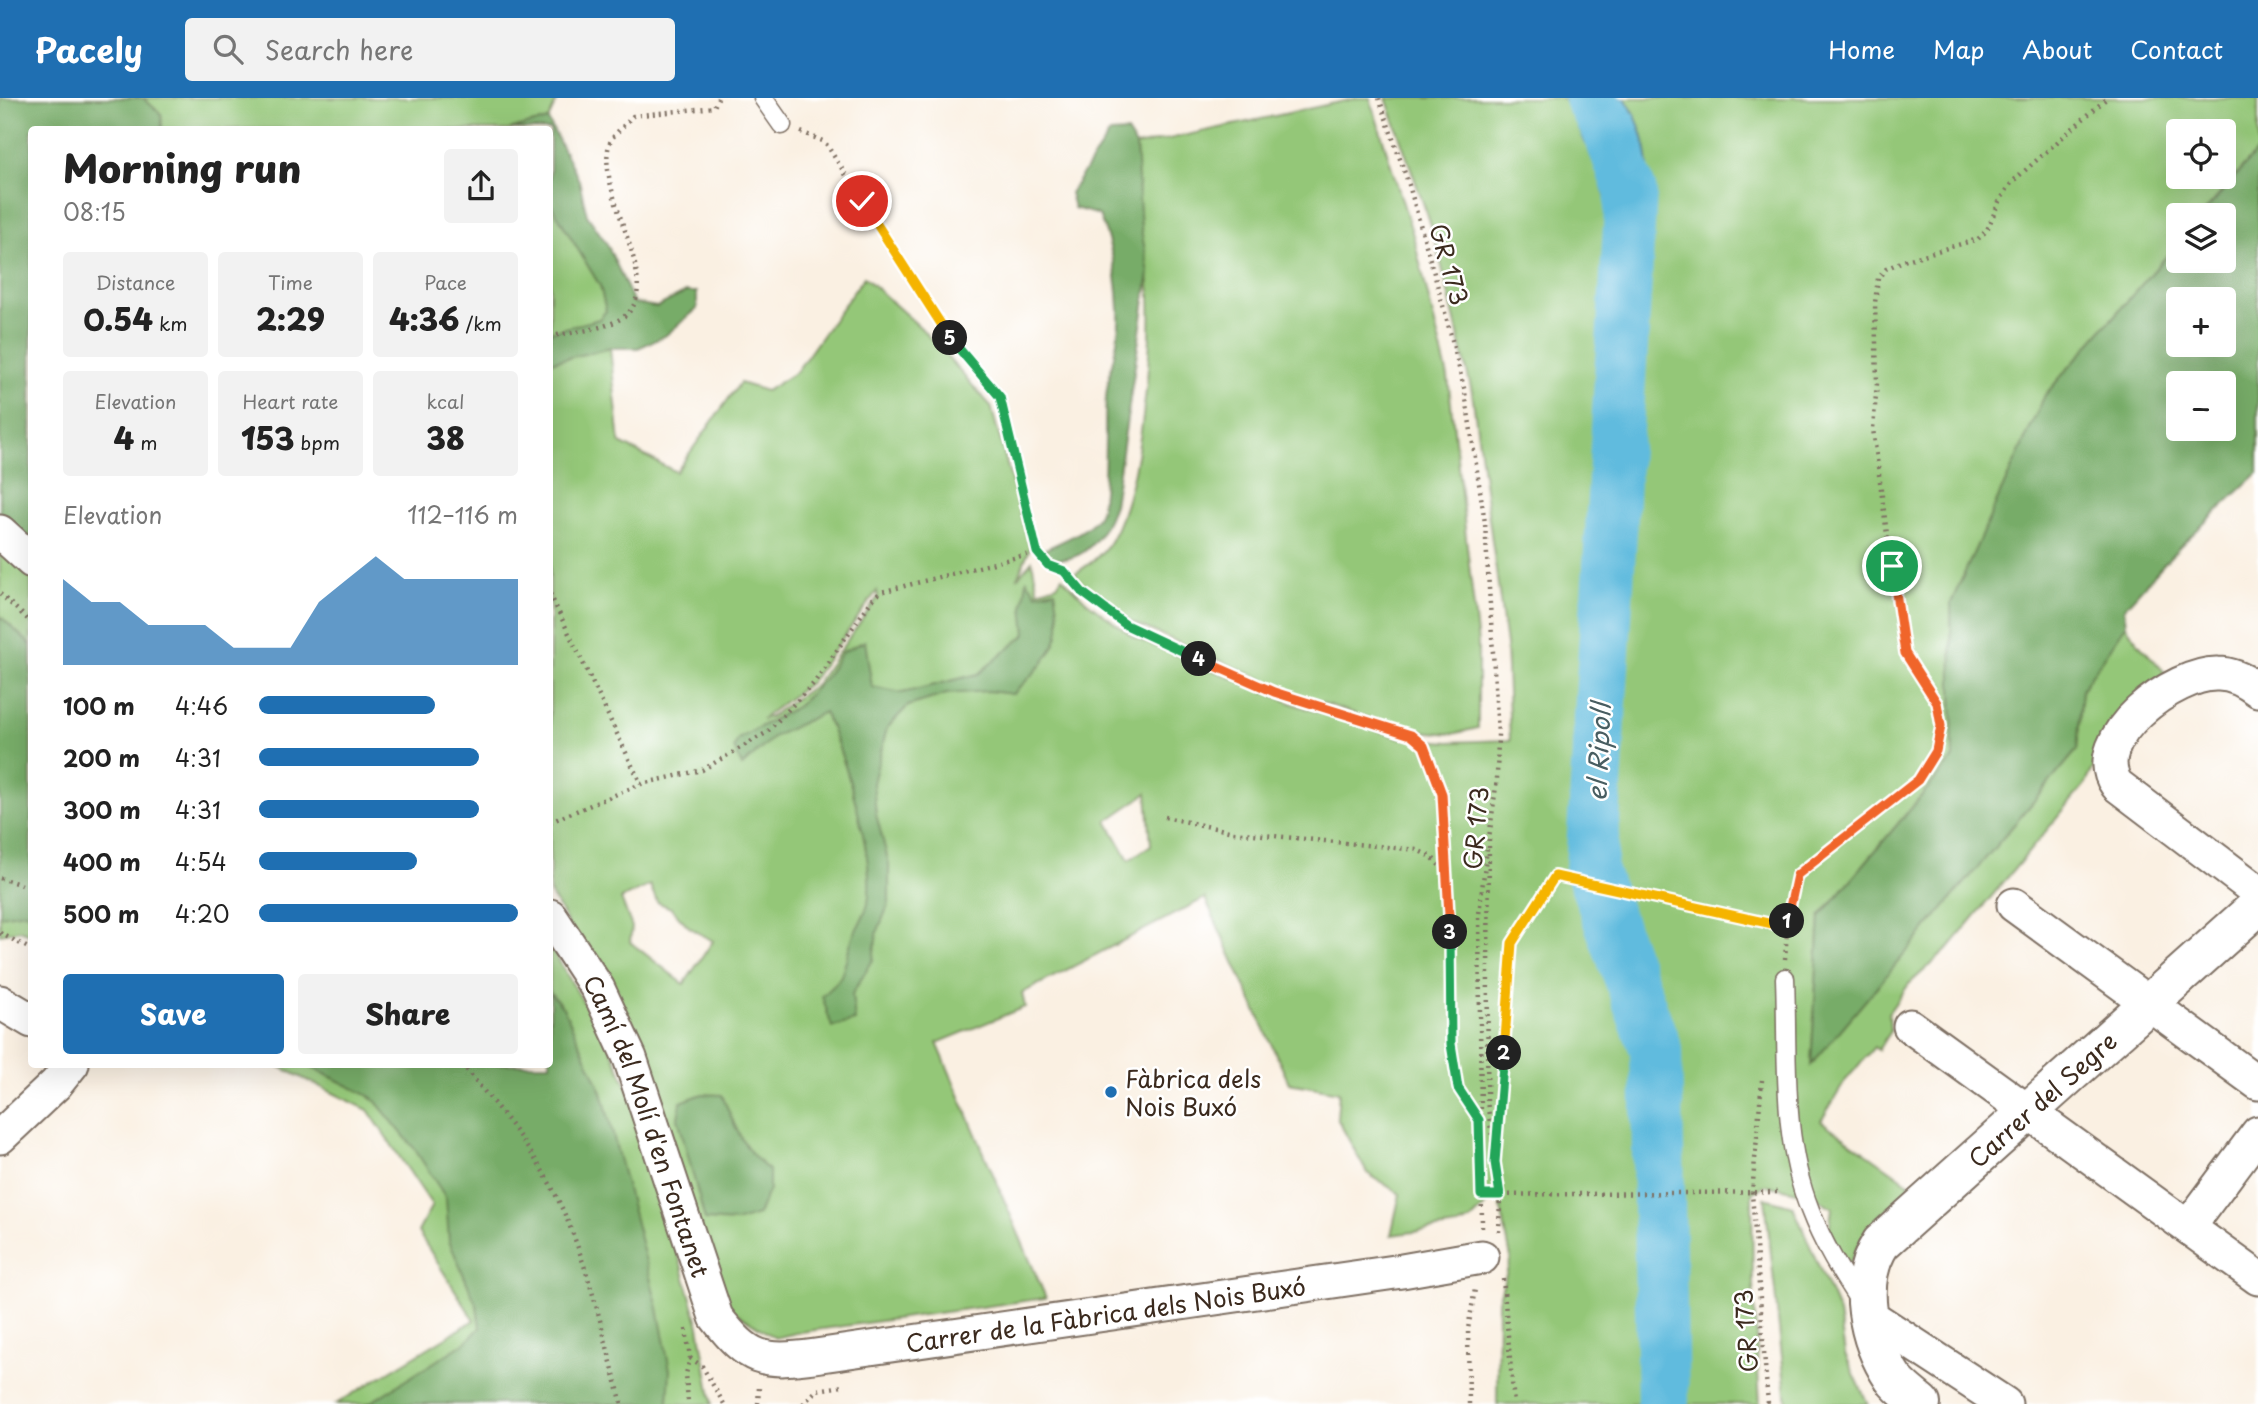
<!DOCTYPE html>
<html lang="en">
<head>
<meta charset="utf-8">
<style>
  :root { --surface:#fff; --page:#f2f2f2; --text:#222; --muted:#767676; --accent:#1f6fb2 }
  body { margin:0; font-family:"Playpen Sans",sans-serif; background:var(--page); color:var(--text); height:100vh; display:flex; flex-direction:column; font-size:26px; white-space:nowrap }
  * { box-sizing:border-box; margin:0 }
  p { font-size:23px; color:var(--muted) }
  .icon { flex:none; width:38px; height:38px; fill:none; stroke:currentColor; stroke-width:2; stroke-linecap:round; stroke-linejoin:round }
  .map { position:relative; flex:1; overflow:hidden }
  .side { position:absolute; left:28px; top:28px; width:525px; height:942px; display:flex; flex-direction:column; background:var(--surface); border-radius:7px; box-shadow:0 7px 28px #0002 }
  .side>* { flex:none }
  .tools { position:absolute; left:2166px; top:21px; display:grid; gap:14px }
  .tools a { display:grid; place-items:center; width:70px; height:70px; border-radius:7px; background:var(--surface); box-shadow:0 7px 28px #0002; font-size:35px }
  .pin { position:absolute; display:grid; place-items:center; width:60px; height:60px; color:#fff; margin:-30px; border:4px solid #fff; border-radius:50%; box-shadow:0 2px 7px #0007 }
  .km { position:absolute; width:35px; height:35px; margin:-18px; border-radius:50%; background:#222; color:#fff; font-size:19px; line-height:35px; text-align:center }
  .round { display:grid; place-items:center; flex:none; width:74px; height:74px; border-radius:7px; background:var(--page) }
  .summary { display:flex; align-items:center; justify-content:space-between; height:119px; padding:0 35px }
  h1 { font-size:38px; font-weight:800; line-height:52px }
  .metrics { display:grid; grid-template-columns:repeat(3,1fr); gap:10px; height:119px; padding:7px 35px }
  .metrics div { display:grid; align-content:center; border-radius:7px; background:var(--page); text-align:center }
  .metrics b { font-size:30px; font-weight:800 }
  .metrics small { font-size:19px; font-weight:400 }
  .metrics p { font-size:19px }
  .chart { height:196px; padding:14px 35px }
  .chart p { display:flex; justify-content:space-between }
  .chart svg { width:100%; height:126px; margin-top:7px; fill:var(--accent); opacity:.7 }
  .action { display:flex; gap:14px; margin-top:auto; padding:14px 35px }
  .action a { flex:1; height:80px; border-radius:7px; background:var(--accent); color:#fff; font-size:28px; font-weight:800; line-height:80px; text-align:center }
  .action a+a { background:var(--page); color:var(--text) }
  ul { padding:0 35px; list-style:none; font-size:23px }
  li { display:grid; grid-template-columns:112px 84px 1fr; align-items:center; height:52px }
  li i { height:18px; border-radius:9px; background:var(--accent) }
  header { display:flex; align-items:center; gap:42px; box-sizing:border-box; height:98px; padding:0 35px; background:var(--accent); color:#fff }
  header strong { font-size:33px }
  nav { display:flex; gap:38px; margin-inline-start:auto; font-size:24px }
  .search { width:490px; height:63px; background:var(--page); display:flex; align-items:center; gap:18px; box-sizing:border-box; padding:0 24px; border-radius:7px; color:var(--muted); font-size:26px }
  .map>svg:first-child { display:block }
</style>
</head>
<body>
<header>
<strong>Pacely</strong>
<div class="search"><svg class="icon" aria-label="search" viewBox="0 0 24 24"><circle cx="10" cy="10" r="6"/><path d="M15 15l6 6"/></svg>Search here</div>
<nav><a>Home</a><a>Map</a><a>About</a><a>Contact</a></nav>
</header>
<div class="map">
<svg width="2258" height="1306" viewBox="0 0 2258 1306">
  <rect width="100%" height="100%" fill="#fff"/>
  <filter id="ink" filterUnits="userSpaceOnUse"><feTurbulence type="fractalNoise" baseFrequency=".0143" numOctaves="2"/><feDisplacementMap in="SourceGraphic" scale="14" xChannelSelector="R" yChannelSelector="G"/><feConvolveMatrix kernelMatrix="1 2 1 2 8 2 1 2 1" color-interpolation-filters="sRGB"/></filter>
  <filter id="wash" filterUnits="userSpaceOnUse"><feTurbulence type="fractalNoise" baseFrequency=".00686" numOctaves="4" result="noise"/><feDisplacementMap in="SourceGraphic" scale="28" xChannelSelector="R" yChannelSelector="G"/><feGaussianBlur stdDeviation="1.57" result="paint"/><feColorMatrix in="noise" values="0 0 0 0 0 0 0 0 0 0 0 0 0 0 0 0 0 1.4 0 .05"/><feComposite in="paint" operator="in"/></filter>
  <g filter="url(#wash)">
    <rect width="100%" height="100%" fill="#faf0e2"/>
    <g fill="#94c778" stroke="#68784b" stroke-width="2" fill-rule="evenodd">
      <path d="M92 0H558L548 22 510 32 162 31 161 16Z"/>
      <path d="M1358 0H1370L1413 137 1448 279 1478 546V630L1453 636 1405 632 1299 597 1134 525 1094 499 1074 476C1089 467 1104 456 1112 440 1140 390 1153 255 1150 198 1149 174 1143 152 1141 129 1138 102 1137 75 1136 48Z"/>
      <path d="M1386 0H2258V52L2202 117H2179V144L2045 297 1951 505 1953 660 1820 819 1811 966 2077 652 2082 591 2126 527C2138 549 2151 557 2166 576L2100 656 2086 685 1947 852 1909 886 1889 914 1890 933 1878 952 1874 949 1846 982 1821 1023 1913 1088C1883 1115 1863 1130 1848 1169L1829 1132 1832 1110 1815 1098 1766 1087 1752 1095 1753 1186 1760 1306H1497L1498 1203 1511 1160 1498 1096 1470 1123 1458 1128 1391 1137 1400 1096 1367 1075 1337 1020 1339 994 1289 985 1205 800 1022 895 1025 909 937 945 1046 1200 801 1234 775 1240 729 1210 566 822 550 795V264L610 250 620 345 676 374 740 285 766 293 796 274 864 179 921 230 991 308 1030 450 1017 480 1032 463 1038 493 1057 487 1062 479 1086 503 1135 540 1296 607 1401 640 1449 644 1510 642 1506 547 1472 294 1434 136ZM2179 33H2224V79H2179ZM877 493 878 499 816 586 770 619 762 621 811 584ZM1147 695 1151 747 1129 762 1107 723ZM650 787 657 804 671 810 689 829 713 843 684 886 630 844 632 829 621 801Z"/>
      <path d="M550 94 606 198 608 227 550 237Z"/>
      <path d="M0 434 31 463V837L20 832 0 836Z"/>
      <path d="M550 848 610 949 634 1004 699 1228 712 1306H336L474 1222 418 1134 432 1107 368 1012 274 966H550Z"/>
      <path d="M1765 1100 1793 1108 1839 1215 1845 1256 1868 1306H1787Z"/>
    </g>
    <g fill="#77ac68" stroke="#596b43" stroke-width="2" fill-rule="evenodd">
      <path d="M0 0H143L161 16 162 31 32 32 31 463 0 434Z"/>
      <path d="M548 22 579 82 587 117 607 146 634 205 657 209 686 194H697V211L665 238 638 250H610L550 264V234L599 221 606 213 600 188 550 105V32L510 31Z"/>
      <path d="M1127 34 1136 48 1141 131 1149 175 1114 407C1103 437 1085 468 1048 460L1044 452C1061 443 1087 435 1098 418 1107 402 1104 323 1106 300 1108 269 1121 247 1119 211 1118 179 1111 145 1099 117L1074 110 1070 95 1110 35Z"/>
      <path d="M2258 52V375L2180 448 2124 510 2126 527 2082 591 2077 652 1811 967 1820 819 1953 660 1951 505 2045 297 2179 144V163H2224V117H2202ZM2179 201H2224V247H2179ZM2224 285V331H2179V285Z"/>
      <path d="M1027 482 1037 496 1055 492C1057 504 1060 519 1059 531 1057 555 1029 580 1013 596L988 593 947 596 908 608 887 630 873 685 876 716 889 766V805L877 835 873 862 852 896 855 923 832 929 822 898C848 877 841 874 851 844 855 831 865 819 868 805 876 761 844 655 824 614L775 638 742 668 734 650 738 641 798 608 826 579 842 554 865 543 872 589 902 595 978 576 1026 536 1023 508Z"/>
      <path d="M0 518 31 547V817L25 814 0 818Z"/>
      <path d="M550 894 564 911 602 994 658 1210 670 1272 668 1306H368L466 1244 480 1230 477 1208 449 1143 446 1100 414 1050 373 1000 305 966H550Z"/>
      <path d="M702 996 722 997C734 1026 743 1053 769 1072V1091L758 1117 735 1124 705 1122 678 1020 681 1004Z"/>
    </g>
    <path fill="#60bbde" stroke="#4e727e" stroke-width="2" d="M1563 0H1625C1669 66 1640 135 1624 205 1617 126 1602 70 1563 0Z"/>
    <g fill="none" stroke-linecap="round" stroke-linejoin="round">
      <path stroke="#60bbde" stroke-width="52" d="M1590 0 1607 29 1631 95 1591 772 1656 952 1663 1306"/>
    </g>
  </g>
  <g filter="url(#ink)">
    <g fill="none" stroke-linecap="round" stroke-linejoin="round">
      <g stroke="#7e6f63" stroke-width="21">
        <g id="service">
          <path d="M763 0 782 27"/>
          <path d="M1785 880C1788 956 1781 1040 1810 1112 1823 1146 1841 1175 1861 1205"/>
        </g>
      </g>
      <g stroke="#7e6f63" stroke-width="37">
        <g id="minor">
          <path d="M0 434 32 463"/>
          <path d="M2258 592C2246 583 2233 576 2218 576 2176 574 2084 641 2117 687L2258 794"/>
          <path d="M2014 807 2258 985"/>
          <path id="s1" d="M550 818 598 891 630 960 716 1219C749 1262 762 1265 815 1258L1402 1173 1482 1159"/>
          <path d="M0 904 32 923"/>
          <path d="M1910 928 2258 1180"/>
          <path d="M0 1039 56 986 72 966"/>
          <path d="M2188 1129 2258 1035"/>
          <path d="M1869 1217 2005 1306"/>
        </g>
      </g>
      <g stroke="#7e6f63" stroke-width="42">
        <g id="tertiary">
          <path id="s2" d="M1921 1306C1912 1298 1900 1290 1893 1280 1868 1243 1855 1184 1881 1145L2258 808"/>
        </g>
      </g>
      <g stroke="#7e6f63" stroke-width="4.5" stroke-dasharray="2 5" stroke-linecap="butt">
        <path d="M1379 0 1409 87 1446 218 1465 294 1485 425 1498 636 1497 681 1489 740 1487 1003 1500 1097 1499 1134"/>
        <path d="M801 34 825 44 944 232 1000 299 1037 454 1048 467 1064 473 1082 494 1126 527 1274 594 1411 637C1450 669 1444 731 1447 776"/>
        <path d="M550 238C570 235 611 231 627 216 663 183 596 96 609 47 612 37 626 26 633 18L714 9 718 0"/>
        <path d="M0 496 32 525"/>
        <path d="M550 496 641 686"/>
        <path d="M1165 719 1233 734 1417 752 1432 759 1447 776 1451 946 1458 990 1479 1021"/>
        <path d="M550 724 641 686 702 672 766 635 814 585 872 502 881 494 1037 454"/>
        <path d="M0 780 32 790"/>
        <path d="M0 835 32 852"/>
        <path d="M1785 861 1789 805 1797 777 1918 682 1936 653 1941 628 1936 605 1914 573 1900 534 1873 331 1877 285 1875 205 1878 180 1886 171 1903 163 1978 141 1987 132 1999 104 2012 84 2107 0"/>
        <path d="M462 966C488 998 515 1030 537 1064 583 1135 600 1226 622 1306"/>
        <path d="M1762 982 1752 1095 1768 1306"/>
        <path d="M1496 1052 1512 845 1555 778 1786 829"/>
        <path d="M1481 1097 1781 1094"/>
        <path d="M1482 1130 1479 816 1487 751"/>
        <path d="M1503 1181 1514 1306"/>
        <path d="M686 1231 690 1260 686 1276 688 1306"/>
        <path d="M690 1260 702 1268 724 1306"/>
        <path d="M758 1306 759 1289"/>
        <path d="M803 1306 817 1292 843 1288"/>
        <path d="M1469 1306 1468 1231 1475 1191"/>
      </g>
      <use href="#service" stroke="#fff" stroke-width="18"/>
      <use href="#minor" stroke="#fff" stroke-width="33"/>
      <use href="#tertiary" stroke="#fff" stroke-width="38"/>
    </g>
  </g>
  <g fill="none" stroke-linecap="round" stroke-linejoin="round" filter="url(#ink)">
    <g stroke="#fff" stroke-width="14">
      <path id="split-1" d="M1787 823 1797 777 1918 682 1936 653 1941 628 1937 605 1905 555 1892 468"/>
    </g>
    <g stroke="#fff" stroke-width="14">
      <path id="split-2" d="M1504 955 1512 845 1555 778 1786 829 1787 823"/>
    </g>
    <g stroke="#fff" stroke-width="14">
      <path id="split-3" d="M1450 834 1451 946 1458 990 1479 1022 1481 1097H1500L1495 1064 1504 955"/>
    </g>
    <g stroke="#fff" stroke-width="14">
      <path id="split-4" d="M1199 561 1274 594 1411 637 1424 648 1442 696 1450 834"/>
    </g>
    <g stroke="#fff" stroke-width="14">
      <path id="split-5" d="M950 240 1000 299 1037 454 1048 467 1064 473 1082 494 1126 527 1199 561"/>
    </g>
    <g stroke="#fff" stroke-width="14">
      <path id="split-6" d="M862 103 950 240"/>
    </g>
    <use href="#split-1" stroke="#f0652b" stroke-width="9"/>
    <use href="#split-2" stroke="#f5b400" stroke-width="9"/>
    <use href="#split-3" stroke="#22a559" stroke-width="9"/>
    <use href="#split-4" stroke="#f0652b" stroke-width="9"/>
    <use href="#split-5" stroke="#22a559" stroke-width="9"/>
    <use href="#split-6" stroke="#f5b400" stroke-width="9"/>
  </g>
  <circle fill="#1f6fb2" stroke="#fff" stroke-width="2.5" cx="1111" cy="994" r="7"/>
  <g text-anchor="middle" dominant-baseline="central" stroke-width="5" stroke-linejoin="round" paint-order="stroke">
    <g font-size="24" fill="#3b2a1e" stroke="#fff">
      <text transform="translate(1450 166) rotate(74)">GR 173</text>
      <text transform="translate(1475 730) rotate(-85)">GR 173</text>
      <text stroke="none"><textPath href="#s2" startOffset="397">Carrer del Segre</textPath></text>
      <text stroke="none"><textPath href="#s1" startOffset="233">Camí del Molí d'en Fontanet</textPath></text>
      <text stroke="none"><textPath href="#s1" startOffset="845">Carrer de la Fàbrica dels Nois Buxó</textPath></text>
      <text transform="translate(1745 1233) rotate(-94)">GR 173</text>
    </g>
    <g font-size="24" fill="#3b2a1e" stroke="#fff" text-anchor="start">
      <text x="1125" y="980">Fàbrica dels<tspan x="1125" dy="28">Nois Buxó</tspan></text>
    </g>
    <g font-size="26" font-style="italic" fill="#485d61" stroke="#fff">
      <text transform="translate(1598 654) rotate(-87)">el Ripoll</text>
    </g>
  </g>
</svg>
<div class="tools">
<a><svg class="icon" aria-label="locate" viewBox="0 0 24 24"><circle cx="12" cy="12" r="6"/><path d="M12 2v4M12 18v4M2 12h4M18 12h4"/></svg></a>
<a><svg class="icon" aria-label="layers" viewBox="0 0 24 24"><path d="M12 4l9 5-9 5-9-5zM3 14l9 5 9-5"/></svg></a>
<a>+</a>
<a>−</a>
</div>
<div class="pin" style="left:1892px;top:468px;background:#1e9e55"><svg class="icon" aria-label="arrive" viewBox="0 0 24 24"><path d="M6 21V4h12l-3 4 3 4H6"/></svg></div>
<div class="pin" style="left:862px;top:103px;background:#d93025"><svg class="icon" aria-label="check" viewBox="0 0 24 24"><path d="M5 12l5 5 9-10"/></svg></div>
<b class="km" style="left:1787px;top:823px">1</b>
<b class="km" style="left:1504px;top:955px">2</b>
<b class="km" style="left:1450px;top:834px">3</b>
<b class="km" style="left:1199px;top:561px">4</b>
<b class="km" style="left:950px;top:240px">5</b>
<section class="side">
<div class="summary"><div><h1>Morning run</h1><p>08:15</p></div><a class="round"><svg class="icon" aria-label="share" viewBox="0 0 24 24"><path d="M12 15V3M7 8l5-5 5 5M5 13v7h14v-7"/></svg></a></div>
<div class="metrics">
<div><p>Distance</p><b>0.54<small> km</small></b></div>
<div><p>Time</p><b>2:29</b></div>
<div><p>Pace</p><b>4:36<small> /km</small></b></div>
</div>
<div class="metrics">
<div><p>Elevation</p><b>4<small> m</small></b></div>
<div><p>Heart rate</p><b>153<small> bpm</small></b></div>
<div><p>kcal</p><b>38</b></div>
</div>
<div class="chart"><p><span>Elevation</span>112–116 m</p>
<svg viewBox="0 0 160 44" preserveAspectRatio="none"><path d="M0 44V14L10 22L20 22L30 30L40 30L50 30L60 38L70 38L80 38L90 22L100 14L110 6L120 14L130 14L140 14L150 14L160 14V44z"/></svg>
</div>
<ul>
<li><b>100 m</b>4:46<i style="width:68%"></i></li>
<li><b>200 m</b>4:31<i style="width:85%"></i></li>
<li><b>300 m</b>4:31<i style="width:85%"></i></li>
<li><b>400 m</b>4:54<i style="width:61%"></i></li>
<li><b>500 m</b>4:20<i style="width:100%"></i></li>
</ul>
<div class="action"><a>Save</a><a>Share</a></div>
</section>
</div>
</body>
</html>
